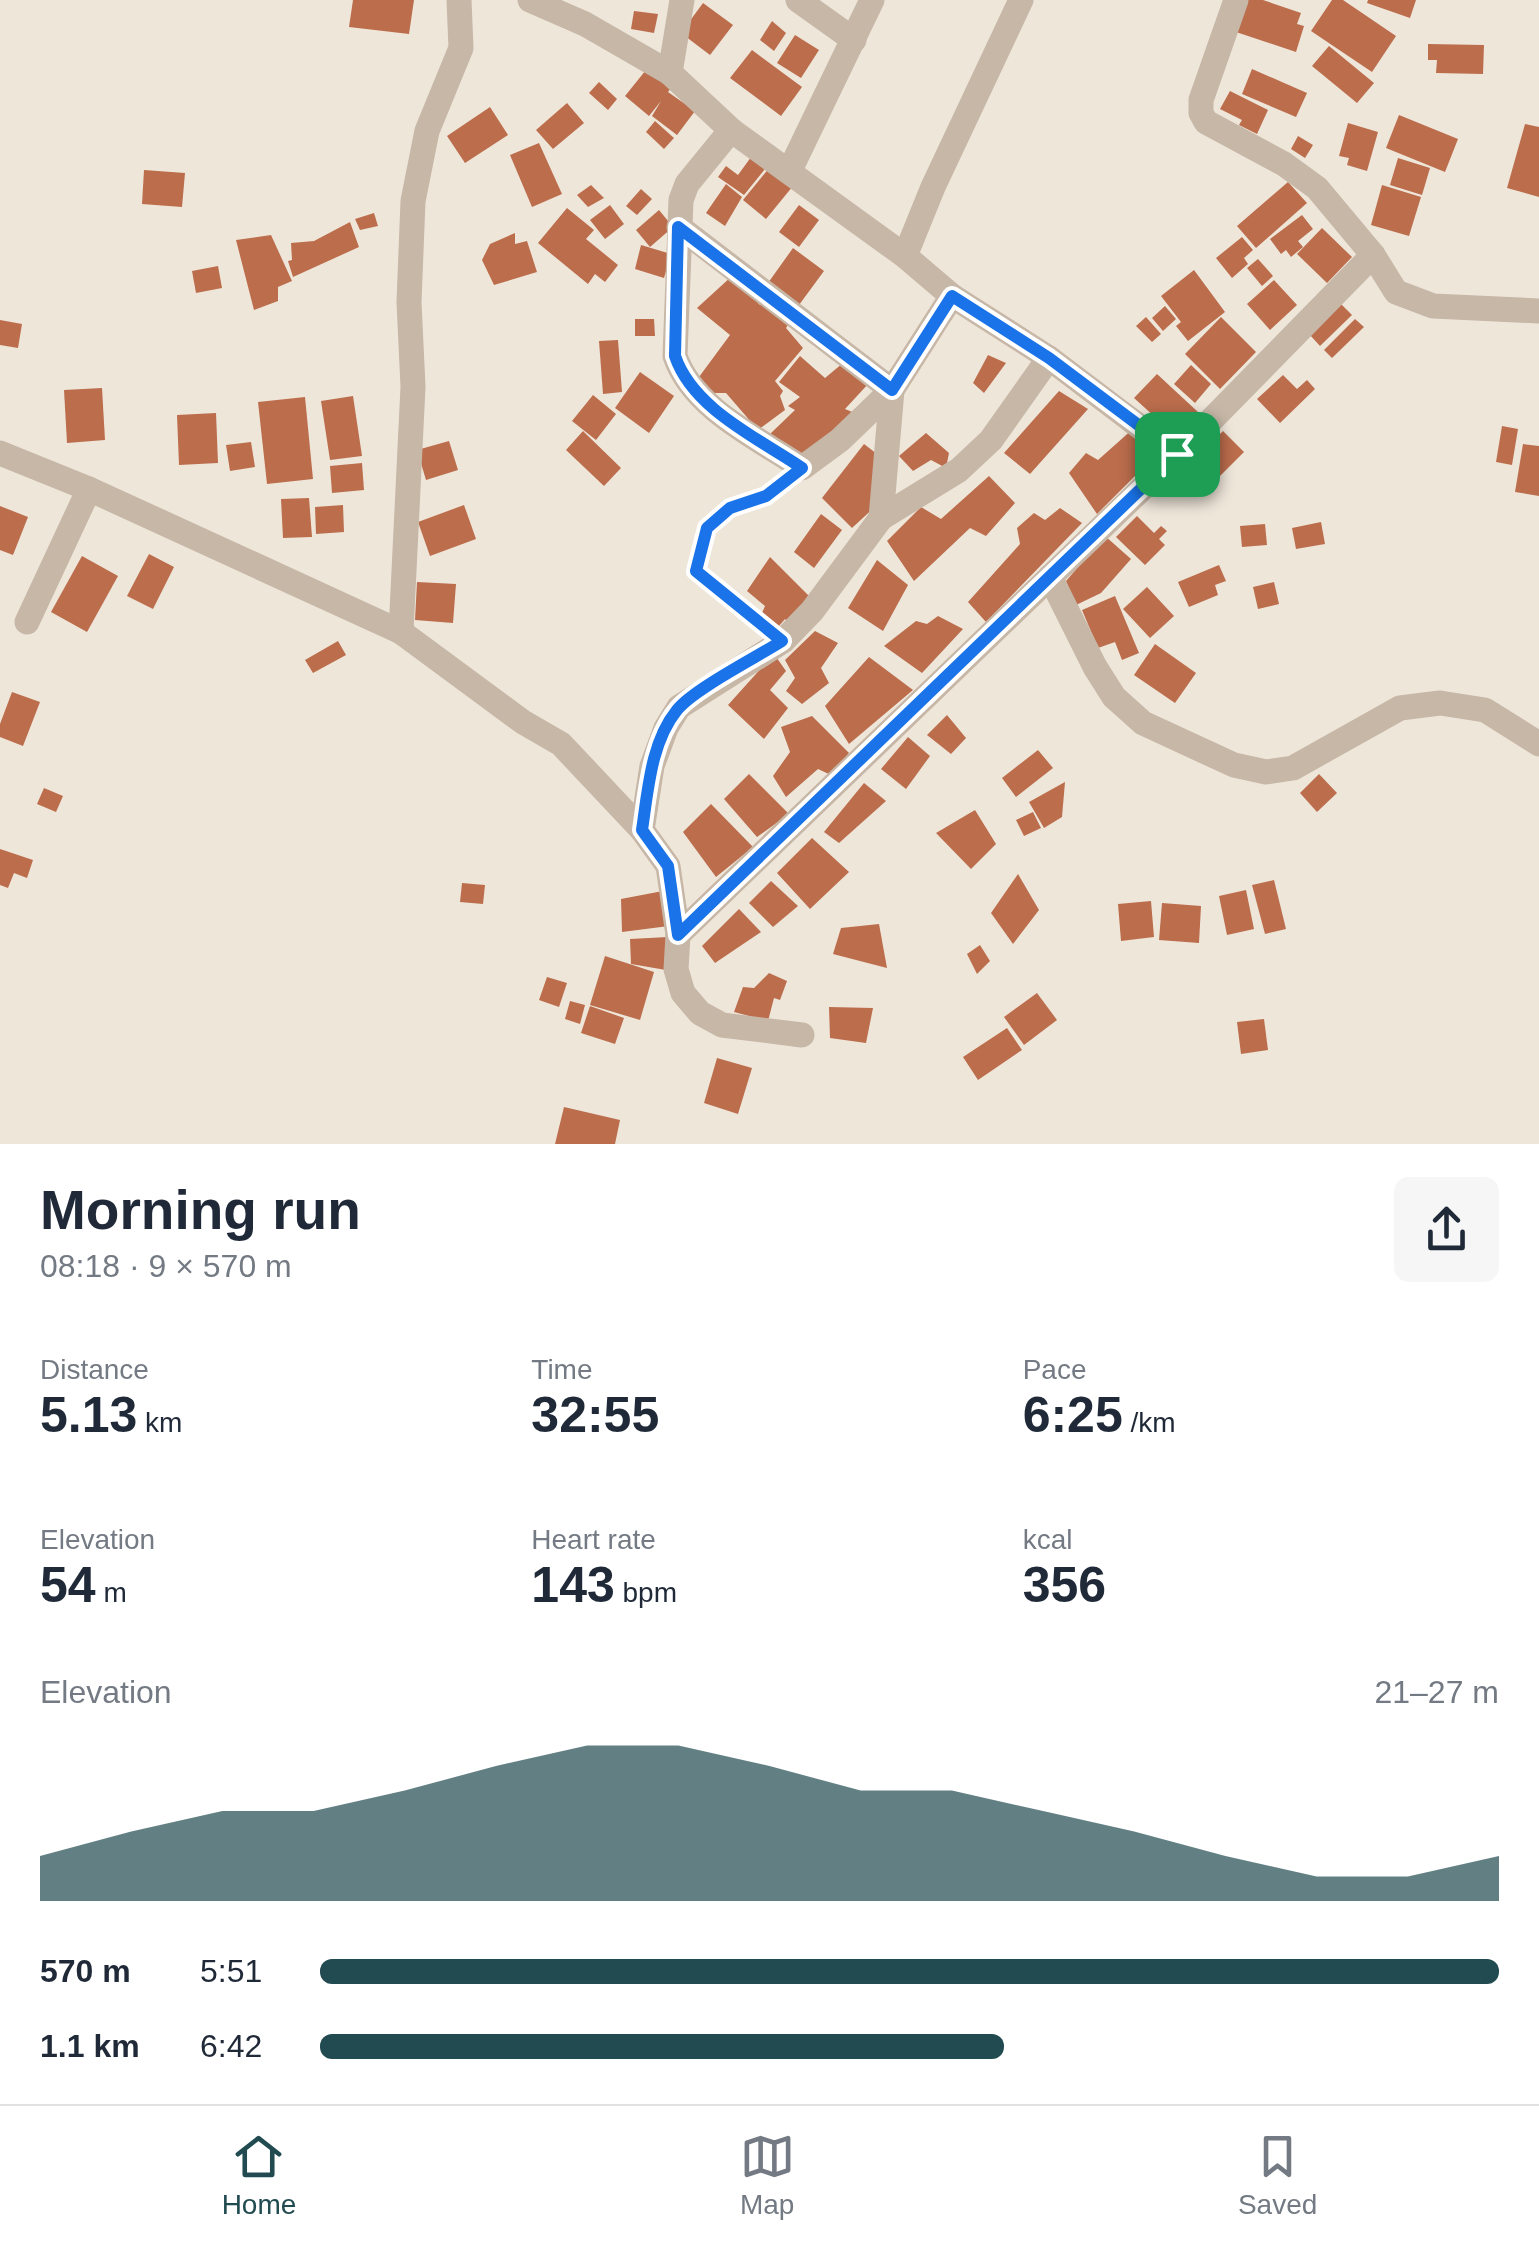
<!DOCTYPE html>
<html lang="en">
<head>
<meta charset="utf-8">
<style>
  :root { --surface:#fff; --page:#f6f6f7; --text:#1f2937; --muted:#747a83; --line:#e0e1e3; --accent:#214b50 }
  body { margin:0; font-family:Arial,sans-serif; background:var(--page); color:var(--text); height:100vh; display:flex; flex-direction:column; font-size:38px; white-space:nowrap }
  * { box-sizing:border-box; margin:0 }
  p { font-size:32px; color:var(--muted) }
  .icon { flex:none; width:55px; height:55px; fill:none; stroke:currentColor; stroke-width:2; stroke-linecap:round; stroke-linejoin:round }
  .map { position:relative; height:1144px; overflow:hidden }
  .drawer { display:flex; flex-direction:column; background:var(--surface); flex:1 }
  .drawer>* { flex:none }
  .pin { position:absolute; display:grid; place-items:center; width:85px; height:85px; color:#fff; margin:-42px; border-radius:20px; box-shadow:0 5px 15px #0006 }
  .round { display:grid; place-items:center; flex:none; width:105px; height:105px; border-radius:15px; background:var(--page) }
  .headline { display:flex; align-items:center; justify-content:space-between; height:170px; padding:0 40px }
  h1 { font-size:55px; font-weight:800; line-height:75px }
  .stats { display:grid; grid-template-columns:repeat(3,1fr); gap:15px; height:170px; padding:10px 40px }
  .stats div { display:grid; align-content:center }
  .stats b { font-size:50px; font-weight:800 }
  .stats small { font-size:28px; font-weight:400 }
  .stats p { font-size:28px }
  .chart { height:280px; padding:20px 40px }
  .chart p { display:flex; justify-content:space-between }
  .chart svg { width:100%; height:180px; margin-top:10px; fill:var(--accent); opacity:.7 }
  ul { padding:0 40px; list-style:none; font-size:32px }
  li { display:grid; grid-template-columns:160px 120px 1fr; align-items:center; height:75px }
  li i { height:25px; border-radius:12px; background:var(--accent) }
  .tabs { display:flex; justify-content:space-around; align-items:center; height:140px; border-top:2px solid var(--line); background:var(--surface); font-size:28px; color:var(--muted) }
  .tabs a { display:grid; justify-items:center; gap:5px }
  .tabs .active { color:var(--accent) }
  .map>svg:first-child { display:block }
</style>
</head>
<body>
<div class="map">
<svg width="1539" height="1144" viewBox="0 0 1539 1144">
  <rect width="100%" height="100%" fill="#efe6da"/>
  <g fill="#bb6d4c">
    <path d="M353 0H414L409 34 349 27Z"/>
    <path d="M1247 0H1263L1301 13 1297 24 1304 26 1296 52 1236 32Z"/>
    <path d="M1332 0H1343L1396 36 1372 72 1311 31Z"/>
    <path d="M1368 0H1416L1410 18 1367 3Z"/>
    <path d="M703 3 733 25 710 55 681 33Z"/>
    <path d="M634 11 658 14 654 33 631 29Z"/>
    <path d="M772 21 786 33 774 51 760 40Z"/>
    <path d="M795 35 819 50 801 78 777 63Z"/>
    <path d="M1428 44 1484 45 1483 74 1436 73 1437 60H1428Z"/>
    <path d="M1329 46 1374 83 1357 103 1312 66Z"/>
    <path d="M752 50 802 87 781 116 730 78Z"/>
    <path d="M650 65 674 84 668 92 695 111 677 135 652 116 661 101 649 116 625 96Z"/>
    <path d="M1252 69 1307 93 1296 117 1242 94Z"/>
    <path d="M599 82 617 99 608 110 589 93Z"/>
    <path d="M1230 91 1268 110 1257 134 1239 125 1242 120 1220 109Z"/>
    <path d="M567 103 584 123 553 149 536 130Z"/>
    <path d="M490 107 508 135 465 163 447 136Z"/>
    <path d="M1399 115 1458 139 1445 172 1386 148Z"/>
    <path d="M655 121 674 138 664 149 646 132Z"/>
    <path d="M1348 123 1378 132 1367 171 1347 165 1349 158 1339 156Z"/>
    <path d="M1525 124 1539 127V197L1507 188Z"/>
    <path d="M1298 136 1313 145 1305 158 1291 149Z"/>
    <path d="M539 143 562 194 532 207 510 155Z"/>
    <path d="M754 153 769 164 744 195 718 177 726 166 738 175Z"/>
    <path d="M1398 158 1430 168 1422 195 1390 185Z"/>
    <path d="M770 167 793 186 766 219 743 200Z"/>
    <path d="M144 170 185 173 182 207 142 204Z"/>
    <path d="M1288 182 1307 203 1256 248 1237 226Z"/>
    <path d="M726 184 742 197 725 226 706 213Z"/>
    <path d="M591 185 604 198 588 207 577 195Z"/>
    <path d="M1382 185 1421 197 1409 236 1371 225Z"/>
    <path d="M641 189 652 199 637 215 626 206Z"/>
    <path d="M610 205 624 224 605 239 590 220Z"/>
    <path d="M799 205 819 220 799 247 779 232Z"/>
    <path d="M567 208 594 230 586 239 618 265 605 282 595 274 588 284 538 243Z"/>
    <path d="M659 210 673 227 650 247 636 230Z"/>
    <path d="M374 213 378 226 360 230 355 219Z"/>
    <path d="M1302 215 1313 229 1298 241 1303 247 1291 257 1286 250 1281 254 1270 239Z"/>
    <path d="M350 222 359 247 293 277 288 261 292 260 291 243 314 241Z"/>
    <path d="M1322 228 1352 257 1327 283 1297 254Z"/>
    <path d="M515 233V244L527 241 537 272 494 285 482 260 490 244Z"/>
    <path d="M271 235 292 281 278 287V301L254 310 236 240Z"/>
    <path d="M1242 237 1253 250 1244 258 1248 264 1232 278 1216 258Z"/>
    <path d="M641 245 671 254 664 278 635 269Z"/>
    <path d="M793 248 824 271 799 305 768 283Z"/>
    <path d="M1258 259 1273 276 1262 286 1247 268Z"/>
    <path d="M218 266 222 288 196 293 192 271Z"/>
    <path d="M1194 270 1225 312 1188 341 1176 326 1181 322 1161 296Z"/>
    <path d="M732 276 760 305 768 300 791 320 786 328 803 348 775 381 783 391 780 396 785 410 758 430 726 393H714L699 377 730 335 697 308Z"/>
    <path d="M1274 280 1297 305 1270 330 1247 304Z"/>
    <path d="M1341 304 1352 315 1320 346 1310 335Z"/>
    <path d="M1165 306 1176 319 1163 331 1152 318Z"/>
    <path d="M1146 317 1161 334 1152 342 1136 326Z"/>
    <path d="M1221 317 1256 352 1220 389 1185 354Z"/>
    <path d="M635 319H654L655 336H635Z"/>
    <path d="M1355 319 1364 327 1332 358 1324 350Z"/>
    <path d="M0 320 22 324 18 348 0 345Z"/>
    <path d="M618 340 622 392 603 394 599 341Z"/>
    <path d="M988 355 1006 363 984 393 973 383Z"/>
    <path d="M800 356 825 378 843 363 869 383 845 409 857 414 801 457 770 434 795 410 788 406 800 397 779 382Z"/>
    <path d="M1191 365 1211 384 1195 403 1174 384Z"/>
    <path d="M640 372 674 396 649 433 615 408Z"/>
    <path d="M1157 374 1198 412 1176 436 1134 398Z"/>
    <path d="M1283 375 1297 389 1307 380 1315 389 1280 423 1257 399Z"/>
    <path d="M102 388 105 440 67 443 64 390Z"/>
    <path d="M1059 391 1088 409 1030 474 1004 453Z"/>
    <path d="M593 395 616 414 596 440 572 421Z"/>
    <path d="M353 396 362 456 330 460 321 401Z"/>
    <path d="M305 397 313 479 267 484 258 402Z"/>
    <path d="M216 413 218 463 179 465 177 415Z"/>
    <path d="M1502 426 1518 429 1512 465 1496 462Z"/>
    <path d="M1134 428 1158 453 1097 514 1069 473 1086 453 1098 460Z"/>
    <path d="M583 431 621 468 604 486 566 450Z"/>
    <path d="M1223 431 1244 452 1208 488 1195 473 1188 480 1181 473Z"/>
    <path d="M926 433 949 453 946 468 931 460 913 471 899 456Z"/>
    <path d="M449 441 458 470 426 480 417 450Z"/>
    <path d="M251 442 255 467 230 471 226 445Z"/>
    <path d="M864 444 886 461 878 504 852 528 822 498Z"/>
    <path d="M1523 444 1539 446V496L1515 492Z"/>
    <path d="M362 463 364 490 332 493 330 466Z"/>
    <path d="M989 476 1015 503 986 536 970 528 914 581 887 541 921 507 941 519Z"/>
    <path d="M309 498 312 537 283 538 281 499Z"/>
    <path d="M343 505 344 532 316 534 315 507Z"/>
    <path d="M464 505 476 539 430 556 418 522Z"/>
    <path d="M0 506 28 517 13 555 0 550Z"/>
    <path d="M1060 508 1082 523 986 622 968 602 1020 544 1017 528 1034 513 1045 520Z"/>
    <path d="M821 514 842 530 814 568 794 552Z"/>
    <path d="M1137 516 1154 533 1161 526 1167 531 1159 539 1165 545 1145 565 1116 537Z"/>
    <path d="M1321 522 1325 544 1296 549 1292 528Z"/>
    <path d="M1265 524 1267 545 1242 547 1240 526Z"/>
    <path d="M1105 536 1131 559 1101 593 1076 605 1066 581Z"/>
    <path d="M149 554 174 567 153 609 127 596Z"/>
    <path d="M82 556 118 576 87 632 51 612Z"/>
    <path d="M770 557 813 600 790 625 785 619 779 626 762 613 765 606 747 591Z"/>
    <path d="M877 560 908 585 883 631 848 608Z"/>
    <path d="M1219 565 1226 581 1215 585 1218 595 1189 607 1178 582Z"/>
    <path d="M417 582 456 584 453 623 415 620Z"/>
    <path d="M1274 582 1279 604 1258 609 1253 587Z"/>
    <path d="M1147 587 1174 616 1150 638 1123 609Z"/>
    <path d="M1115 596 1139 653 1122 660 1115 642 1098 648 1082 610Z"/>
    <path d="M938 616 963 629 922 673 884 646 916 621 927 624Z"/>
    <path d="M815 631 838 643 821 668 829 683 802 704 786 691 795 678 785 660Z"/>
    <path d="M338 641 346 655 313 673 305 660Z"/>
    <path d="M1155 644 1196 673 1175 703 1134 675Z"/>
    <path d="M774 654 786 671 770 690 788 708 764 739 728 705Z"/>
    <path d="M869 657 913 690 849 744 825 706Z"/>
    <path d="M12 692 40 702 23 746 0 737V724Z"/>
    <path d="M947 715 966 738 951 754 927 735Z"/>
    <path d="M812 716 849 753 831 775 818 769 786 797 773 776 790 752 781 727Z"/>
    <path d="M908 737 930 756 906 789 881 769Z"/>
    <path d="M1038 750 1053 768 1016 797 1002 778Z"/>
    <path d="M749 774 789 814 757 837 724 799Z"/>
    <path d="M1319 774 1337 793 1317 812 1300 793Z"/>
    <path d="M1065 782 1062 817 1044 828 1029 802Z"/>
    <path d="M864 783 886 801 839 843 824 832Z"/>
    <path d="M44 788 63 796 56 812 37 804Z"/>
    <path d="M711 804 753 847 716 877 683 832Z"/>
    <path d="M975 810 996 844 971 869 936 833Z"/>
    <path d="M1033 812 1041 828 1024 836 1016 820Z"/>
    <path d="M812 838 849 872 810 909 777 873Z"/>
    <path d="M0 849 33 860 27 878 14 873 8 888 0 885Z"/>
    <path d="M1018 874 1039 910 1013 944 991 913Z"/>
    <path d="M1274 880 1286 929 1265 934 1252 885Z"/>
    <path d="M771 881 798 906 773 927 749 903Z"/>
    <path d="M462 883 485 885 483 904 460 902Z"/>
    <path d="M668 890 669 926 622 932 621 899Z"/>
    <path d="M1246 890 1254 929 1227 935 1219 896Z"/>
    <path d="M1151 901 1154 937 1121 941 1118 904Z"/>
    <path d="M1162 903 1201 906 1199 943 1159 940Z"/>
    <path d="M739 909 761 932 715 963 702 946Z"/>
    <path d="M879 924 887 968 833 954 841 928Z"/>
    <path d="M668 937 666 970 631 964 630 939Z"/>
    <path d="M980 945 990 961 977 974 967 954Z"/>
    <path d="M605 956 654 972 640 1020 590 1005Z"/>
    <path d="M769 973 787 981 780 1000 774 998 768 1021 734 1012 743 987 754 988Z"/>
    <path d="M547 977 567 983 559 1007 539 1000Z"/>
    <path d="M1037 993 1057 1020 1024 1045 1004 1017Z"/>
    <path d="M570 1001 585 1005 580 1024 565 1019Z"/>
    <path d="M590 1006 624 1018 615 1044 581 1033Z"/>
    <path d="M829 1007 873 1008 866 1043 830 1038Z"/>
    <path d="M1264 1019 1268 1050 1241 1054 1237 1022Z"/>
    <path d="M1007 1028 1022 1050 978 1080 963 1057Z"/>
    <path d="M717 1058 752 1068 738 1114 704 1103Z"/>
    <path d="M564 1107 620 1120 615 1144H555Z"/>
  </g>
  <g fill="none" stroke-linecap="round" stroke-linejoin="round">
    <path stroke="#b1a192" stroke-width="5" stroke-dasharray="5 5" stroke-linecap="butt" d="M761 624 697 571C700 558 701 543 706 531 717 504 759 502 780 485"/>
    <g stroke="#c6b7a7" stroke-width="25">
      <path d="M530 0 585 24 670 73"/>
      <path d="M682 0 670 73 731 130 905 256"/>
      <path d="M798 0 854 40"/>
      <path d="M1021 0 933 187 905 256 952 296 1049 358 1177 455"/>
      <path d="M1236 0 1201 100V113L1206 122 1284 164 1317 188 1373 255 1396 292 1433 306 1539 311"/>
      <path d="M731 130 687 184 681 200 675 356C693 409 758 438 802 468L840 440 892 390 952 296"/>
      <path d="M790 170 872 0"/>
      <path d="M679 227 892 390"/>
      <path d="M0 453 89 489 401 632 523 722 561 744 642 830 668 866 678 935 676 969 683 993 700 1013 722 1025 802 1035"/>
      <path d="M881 518 959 470 991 440 1049 358"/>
      <path d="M1050 577 1095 667 1114 697 1143 723 1234 765 1266 772 1293 768 1400 708 1440 703 1485 710 1539 744"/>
      <path d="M27 622 89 489"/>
      <path d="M401 632 413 387 409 302 413 201 427 131 461 48 459 0"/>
      <path d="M642 830 652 766 666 728 679 707 783 641 812 611 881 518 892 390"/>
      <path d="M678 935 1177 455 1373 255"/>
    </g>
  </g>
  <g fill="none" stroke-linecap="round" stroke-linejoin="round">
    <g stroke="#fff" stroke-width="20">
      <path id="route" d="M678 227 892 390 952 296 1049 358 1177 454 678 935 668 866 642 830C648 790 651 742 677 710 694 689 757 657 782 641L696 571 707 528 730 508 766 496 802 468C758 438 693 409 675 356Z"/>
    </g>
    <use href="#route" stroke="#1a73e8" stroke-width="12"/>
  </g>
</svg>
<div class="pin" style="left:1177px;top:454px;background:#1e9e55"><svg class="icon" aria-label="arrive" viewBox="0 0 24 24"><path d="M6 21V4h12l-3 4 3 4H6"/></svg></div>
</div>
<section class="drawer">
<div class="headline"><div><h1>Morning run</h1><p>08:18 · 9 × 570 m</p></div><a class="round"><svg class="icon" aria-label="share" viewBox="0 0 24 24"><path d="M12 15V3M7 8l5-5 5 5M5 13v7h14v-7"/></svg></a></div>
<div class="stats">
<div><p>Distance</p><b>5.13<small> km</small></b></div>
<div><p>Time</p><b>32:55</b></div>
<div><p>Pace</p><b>6:25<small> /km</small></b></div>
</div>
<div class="stats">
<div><p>Elevation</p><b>54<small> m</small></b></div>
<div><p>Heart rate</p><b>143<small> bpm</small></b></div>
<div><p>kcal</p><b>356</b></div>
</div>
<div class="chart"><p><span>Elevation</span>21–27 m</p>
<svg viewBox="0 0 160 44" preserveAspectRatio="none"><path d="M0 44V33L10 27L20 22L30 22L40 17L50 11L60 6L70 6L80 11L90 17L100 17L110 22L120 27L130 33L140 38L150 38L160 33V44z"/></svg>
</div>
<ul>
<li><b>570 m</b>5:51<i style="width:100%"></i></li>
<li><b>1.1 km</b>6:42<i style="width:58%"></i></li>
</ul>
</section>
<nav class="tabs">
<a class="active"><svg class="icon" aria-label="home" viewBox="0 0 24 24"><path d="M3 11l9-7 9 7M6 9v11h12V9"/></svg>Home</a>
<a><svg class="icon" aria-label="map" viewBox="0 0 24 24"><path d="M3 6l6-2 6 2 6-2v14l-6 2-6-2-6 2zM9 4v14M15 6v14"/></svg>Map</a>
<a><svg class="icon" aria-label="saved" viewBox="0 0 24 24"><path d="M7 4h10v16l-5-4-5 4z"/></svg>Saved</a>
</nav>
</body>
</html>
